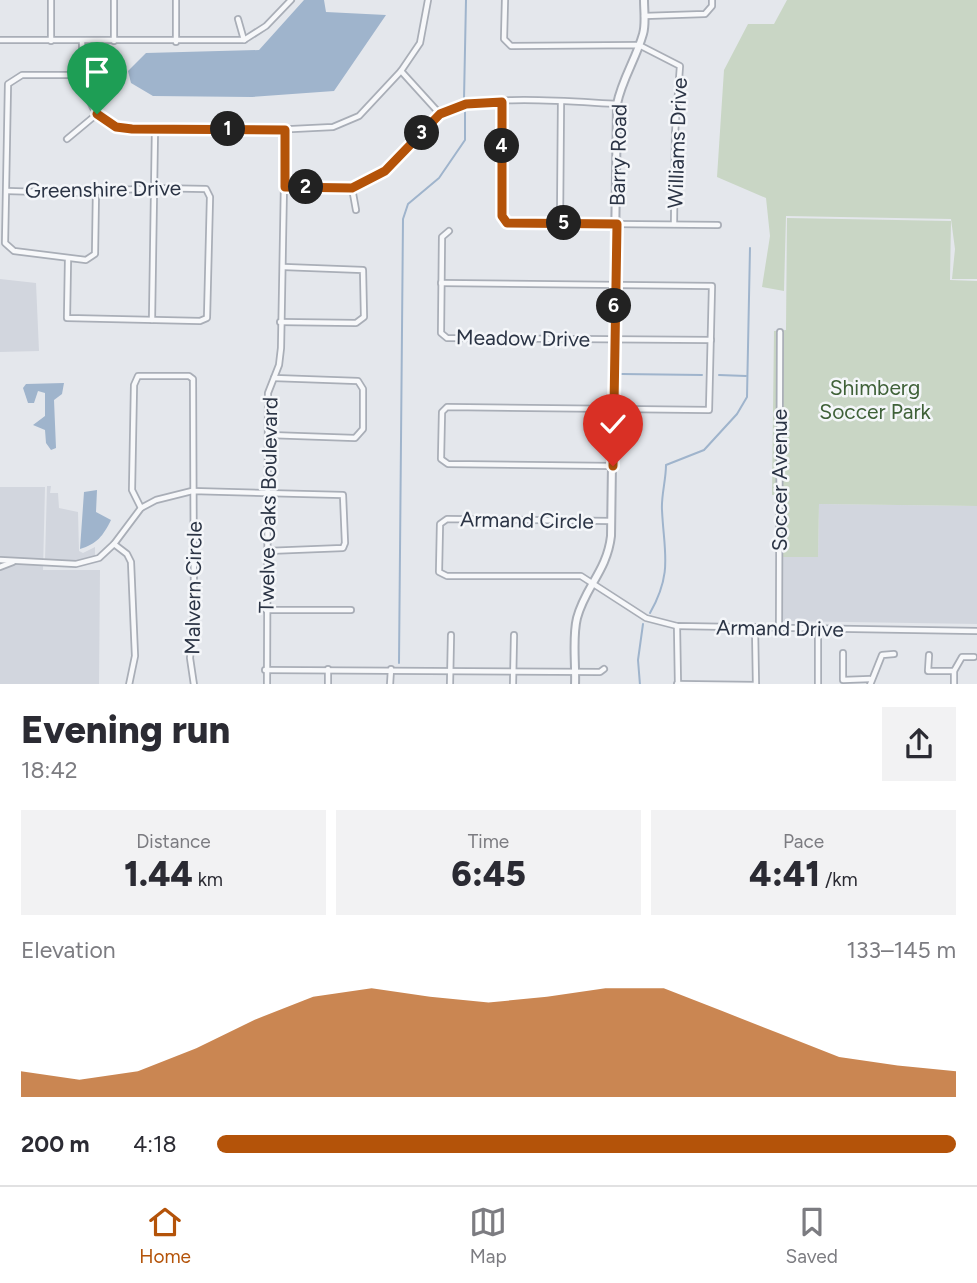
<!DOCTYPE html>
<html lang="en">
<head>
<meta charset="utf-8">
<style>
  :root { --surface:#fff; --page:#f2f2f3; --text:#2b2b33; --muted:#7c7c81; --line:#e1e1e2; --accent:#b45309 }
  body { margin:0; font-family:Figtree,sans-serif; background:var(--page); color:var(--text); height:100vh; display:flex; flex-direction:column; font-size:26px; white-space:nowrap }
  * { box-sizing:border-box; margin:0 }
  p { font-size:23px; color:var(--muted) }
  .icon { flex:none; width:38px; height:38px; fill:none; stroke:currentColor; stroke-width:2; stroke-linecap:round; stroke-linejoin:round }
  .map { position:relative; height:684px; overflow:hidden }
  .drawer { display:flex; flex-direction:column; background:var(--surface); flex:1 }
  .drawer>* { flex:none }
  .pin { position:absolute; display:grid; place-items:center; width:60px; height:60px; color:#fff; margin:-72px -30px; border-radius:50% 50% 50% 0; rotate:-45deg; box-shadow:0 0 7px #0007 }
  .pin .icon { rotate:45deg }
  .km { position:absolute; width:35px; height:35px; margin:-18px; border-radius:50%; background:#222; color:#fff; font-size:19px; line-height:35px; text-align:center }
  .round { display:grid; place-items:center; flex:none; width:74px; height:74px; border-radius:0px; background:var(--page) }
  .summary { display:flex; align-items:center; justify-content:space-between; height:119px; padding:0 21px }
  h1 { font-size:38px; font-weight:800; line-height:52px }
  .figures { display:grid; grid-template-columns:repeat(3,1fr); gap:10px; height:119px; padding:7px 21px }
  .figures div { display:grid; align-content:center; border-radius:0px; background:var(--page); text-align:center }
  .figures b { font-size:35px; font-weight:800 }
  .figures small { font-size:19px; font-weight:400 }
  .figures p { font-size:19px }
  .chart { height:196px; padding:14px 21px }
  .chart p { display:flex; justify-content:space-between }
  .chart svg { width:100%; height:126px; margin-top:7px; fill:var(--accent); opacity:.7 }
  ul { padding:0 21px; list-style:none; font-size:23px }
  li { display:grid; grid-template-columns:112px 84px 1fr; align-items:center; height:52px }
  li i { height:18px; border-radius:9px; background:var(--accent) }
  .dock { display:flex; justify-content:space-around; align-items:center; height:98px; border-top:2px solid var(--line); background:var(--surface); font-size:19px; color:var(--muted) }
  .dock a { display:grid; justify-items:center; gap:4px }
  .dock .current { color:var(--accent) }
  .map>svg:first-child { display:block }
</style>
</head>
<body>
<div class="map">
<svg width="977" height="685" viewBox="0 0 977 685">
  <rect width="100%" height="100%" fill="#e4e7ec"/>
  <g fill="#d2d6de">
    <path d="M0 279 36 283 39 351 0 352Z"/>
    <path d="M47 486H51L50 493H58L59 508 78 512 79 551 83 553 95 547V556L76 562 45 561Z"/>
    <path d="M0 487H45L43 570H100L99 684H0Z"/>
    <path d="M819 504 977 506V624L783 621 782 557H818Z"/>
  </g>
  <g fill="#c9d6c5">
    <path d="M787 0H977V279H952L955 249 951 219 786 216 784 291 762 287 770 236 766 198 717 177 724 70 748 24H774Z"/>
    <path d="M787 218 951 221 950 280 977 281V506L819 504 818 557H782L783 495H772L774 331 786 330Z"/>
  </g>
  <g fill="#9fb4cc">
    <path d="M304 0H324L326 12 386 15 334 91 252 97 153 96 131 83 128 71 146 53 259 50Z"/>
    <path d="M64 383 62 394 54 400 56 448 51 450 46 443 45 430 33 425 45 416V393L38 391 34 403H28L23 388 26 384Z"/>
    <path d="M97 490 96 512 111 520C103 536 97 544 80 549L84 492Z"/>
  </g>
  <g fill="none" stroke-linecap="round" stroke-linejoin="round">
    <g stroke="#9fb4cc" stroke-width="2">
      <path d="M464 99 466 0"/>
      <path d="M622 374 702 375"/>
      <path d="M719 375 746 376"/>
      <path d="M650 613C673 572 664 553 662 510 661 496 666 480 666 465L704 450 737 414 747 397 750 248"/>
      <path d="M399 663 403 219 408 204 439 178 465 140V112"/>
      <path d="M640 685 638 660 643 624"/>
    </g>
    <g stroke="#a9aeb7" stroke-width="8">
      <g id="minor">
        <path d="M114 0V41"/>
        <path d="M176 0V42"/>
        <path d="M505 0 504 39 511 46 639 45 680 66 675 133 674 224"/>
        <path d="M644 16 705 14 712 6V0"/>
        <path d="M238 19 244 40"/>
        <path d="M0 40H244L266 26 291 0"/>
        <path d="M51 41V0"/>
        <path d="M82 41C82 63 83 106 104 121 127 137 296 129 333 127L359 116 401 71 420 43 428 0"/>
        <path d="M401 71 440 114"/>
        <path d="M82 75H22L8 84 5 243 14 251 86 260 95 254 96 190"/>
        <path d="M502 102V216L507 223 718 225"/>
        <path d="M67 139 97 114"/>
        <path d="M285 187C344 188 363 193 407 148 417 138 428 121 441 114 478 92 573 102 617 104"/>
        <path d="M352 188 356 210"/>
        <path d="M7 191 76 193 152 188 206 189 210 197 207 318 200 321 67 318 68 260"/>
        <path d="M560 223 561 102"/>
        <path d="M449 231 442 237 441 333 447 338 711 340"/>
        <path d="M441 283 712 286 709 410 447 407 442 412 441 459 448 464 613 466"/>
        <path d="M152 320 155 129"/>
        <path d="M280 322 356 323 364 317 363 270 284 267"/>
        <path d="M269 435 355 438 363 429V389L358 381 274 378"/>
        <path d="M141 508 132 490 134 385 138 376H189L193 379 194 614 190 658 194 685"/>
        <path d="M611 521 447 519 440 524 439 572 447 576H581L646 618 677 626 977 631"/>
        <path d="M114 544 127 554 131 562 135 656 129 685"/>
        <path d="M0 560 76 564 99 558 114 544 141 508 156 500 192 491 343 495 345 543 343 548 267 551"/>
        <path d="M0 567 13 562"/>
        <path d="M266 610H351"/>
        <path d="M677 626 678 685"/>
        <path d="M779 628 780 332"/>
        <path d="M843 653V680L870 679"/>
        <path d="M929 655 928 671H954"/>
        <path d="M265 670 600 672 604 669"/>
        <path d="M677 684 756 685 755 627"/>
        <path d="M267 685 268 393 279 365 281 348 285 129"/>
        <path d="M328 685V669"/>
        <path d="M390 685 391 669"/>
        <path d="M450 685 451 635"/>
        <path d="M513 685 514 635"/>
        <path d="M818 685V628"/>
        <path d="M870 685 882 655 894 654"/>
        <path d="M954 685V671L962 657H974"/>
      </g>
    </g>
    <g stroke="#a9aeb7" stroke-width="10">
      <path id="tertiary" d="M575 685C576 664 572 638 577 618 585 587 607 571 611 536L617 104C622 79 636 59 643 34 646 24 644 11 644 0"/>
    </g>
    <use href="#minor" stroke="#f7f8fa" stroke-width="4.5"/>
    <use href="#tertiary" stroke="#f7f8fa" stroke-width="6"/>
  </g>
  <g fill="none" stroke-linecap="round" stroke-linejoin="round">
    <g stroke="#fff" stroke-width="14">
      <path id="route" d="M97 114 116 127 132 129 285 130V187L352 188 385 171 440 114 466 104 502 102V216L507 223 617 224 613 466"/>
    </g>
    <use href="#route" stroke="#b45309" stroke-width="9"/>
  </g>
  <g text-anchor="middle" dominant-baseline="central" stroke-width="5" stroke-linejoin="round" paint-order="stroke">
    <g font-size="21" fill="#2b3445" stroke="#f4f6f9">
      <text transform="translate(677 143) rotate(-88)">Williams Drive</text>
      <text transform="translate(618 155) rotate(-89)">Barry Road</text>
      <text transform="translate(103 189) rotate(-1)">Greenshire Drive</text>
      <text transform="translate(523 338) rotate(1)">Meadow Drive</text>
      <text transform="translate(779 480) rotate(-90)">Soccer Avenue</text>
      <text transform="translate(268 505) rotate(-89)">Twelve Oaks Boulevard</text>
      <text transform="translate(527 520) rotate(1)">Armand Circle</text>
      <text transform="translate(193 588) rotate(-89)">Malvern Circle</text>
      <text transform="translate(780 628) rotate(1)">Armand Drive</text>
    </g>
    <g font-size="21" fill="#3f6138" stroke="#f4f6f9">
      <text x="875" y="387">Shimberg<tspan x="875" dy="24">Soccer Park</tspan></text>
    </g>
  </g>
</svg>
<div class="pin" style="left:97px;top:114px;background:#1e9e55"><svg class="icon" aria-label="arrive" viewBox="0 0 24 24"><path d="M6 21V4h12l-3 4 3 4H6"/></svg></div>
<div class="pin" style="left:613px;top:466px;background:#d93025"><svg class="icon" aria-label="check" viewBox="0 0 24 24"><path d="M5 12l5 5 9-10"/></svg></div>
<b class="km" style="left:228px;top:129px">1</b>
<b class="km" style="left:306px;top:187px">2</b>
<b class="km" style="left:422px;top:133px">3</b>
<b class="km" style="left:502px;top:146px">4</b>
<b class="km" style="left:564px;top:223px">5</b>
<b class="km" style="left:614px;top:306px">6</b>
</div>
<section class="drawer">
<div class="summary"><div><h1>Evening run</h1><p>18:42</p></div><a class="round"><svg class="icon" aria-label="share" viewBox="0 0 24 24"><path d="M12 15V3M7 8l5-5 5 5M5 13v7h14v-7"/></svg></a></div>
<div class="figures">
<div><p>Distance</p><b>1.44<small> km</small></b></div>
<div><p>Time</p><b>6:45</b></div>
<div><p>Pace</p><b>4:41<small> /km</small></b></div>
</div>
<div class="chart"><p><span>Elevation</span>133–145 m</p>
<svg viewBox="0 0 160 44" preserveAspectRatio="none"><path d="M0 44V35L10 38L20 35L30 27L40 17L50 9L60 6L70 9L80 11L90 9L100 6L110 6L120 14L130 22L140 30L150 33L160 35V44z"/></svg>
</div>
<ul>
<li><b>200 m</b>4:18<i style="width:100%"></i></li>
</ul>
</section>
<nav class="dock">
<a class="current"><svg class="icon" aria-label="home" viewBox="0 0 24 24"><path d="M3 11l9-7 9 7M6 9v11h12V9"/></svg>Home</a>
<a><svg class="icon" aria-label="map" viewBox="0 0 24 24"><path d="M3 6l6-2 6 2 6-2v14l-6 2-6-2-6 2zM9 4v14M15 6v14"/></svg>Map</a>
<a><svg class="icon" aria-label="saved" viewBox="0 0 24 24"><path d="M7 4h10v16l-5-4-5 4z"/></svg>Saved</a>
</nav>
</body>
</html>
